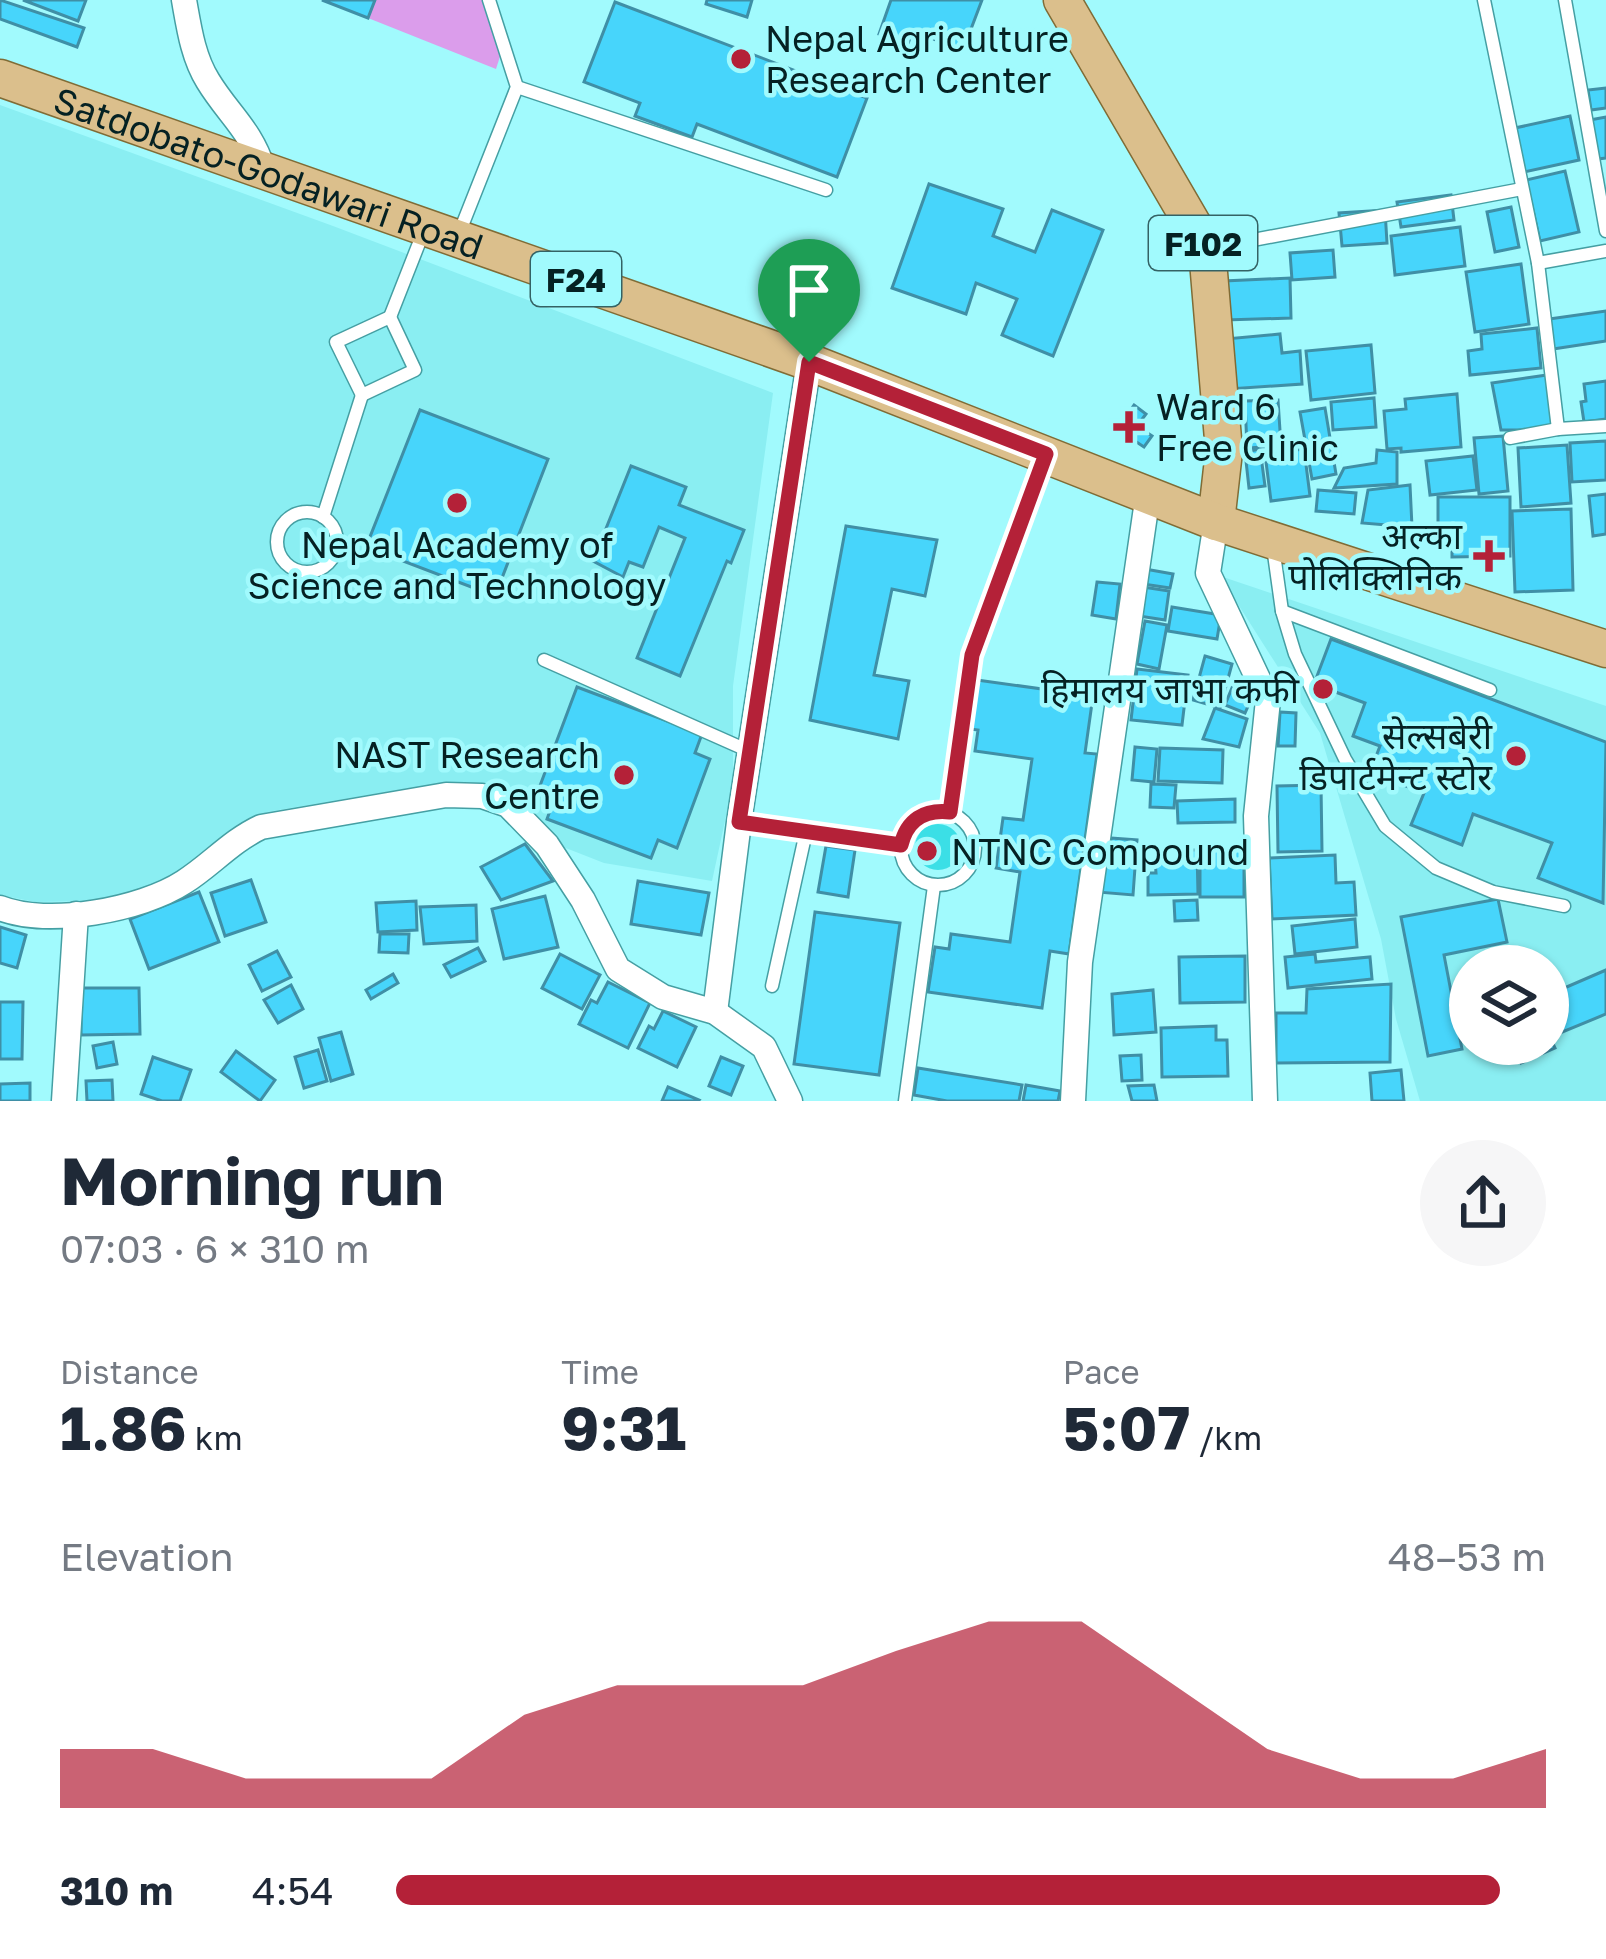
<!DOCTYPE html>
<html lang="en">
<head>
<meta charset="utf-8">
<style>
  :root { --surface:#fff; --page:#f6f6f7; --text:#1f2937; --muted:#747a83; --accent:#b42138 }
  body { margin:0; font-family:"Golos Text","Noto Sans Devanagari",sans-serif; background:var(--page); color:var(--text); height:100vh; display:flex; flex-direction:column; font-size:45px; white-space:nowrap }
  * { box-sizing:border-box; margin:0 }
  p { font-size:39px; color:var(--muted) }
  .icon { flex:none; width:66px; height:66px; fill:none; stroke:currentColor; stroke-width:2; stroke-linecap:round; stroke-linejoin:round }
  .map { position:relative; height:1101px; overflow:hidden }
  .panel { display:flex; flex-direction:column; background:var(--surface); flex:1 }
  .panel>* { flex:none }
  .tools { position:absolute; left:1449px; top:945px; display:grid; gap:24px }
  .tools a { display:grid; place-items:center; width:120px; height:120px; border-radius:50%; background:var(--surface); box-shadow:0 3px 9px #0004; font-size:60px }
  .pin { position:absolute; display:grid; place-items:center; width:102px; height:102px; color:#fff; margin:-123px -51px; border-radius:50% 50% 50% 0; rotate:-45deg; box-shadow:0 0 12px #0007 }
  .pin .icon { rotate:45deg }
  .round { display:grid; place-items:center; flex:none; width:126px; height:126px; border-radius:63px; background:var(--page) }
  .overview { display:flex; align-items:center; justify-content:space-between; height:204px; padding:0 60px }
  h1 { font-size:66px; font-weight:700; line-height:90px }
  .metrics { display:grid; grid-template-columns:repeat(3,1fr); gap:18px; height:204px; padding:12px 60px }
  .metrics div { display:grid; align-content:center }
  .metrics b { font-size:60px; font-weight:700 }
  .metrics small { font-size:33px; font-weight:400 }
  .metrics p { font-size:33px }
  .chart { height:336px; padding:24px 60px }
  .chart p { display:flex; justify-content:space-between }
  .chart svg { width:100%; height:216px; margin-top:12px; fill:var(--accent); opacity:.7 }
  ul { padding:0 60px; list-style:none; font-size:39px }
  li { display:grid; grid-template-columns:192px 144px 1fr; align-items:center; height:90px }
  li i { height:30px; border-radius:15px; background:var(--accent) }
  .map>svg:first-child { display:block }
</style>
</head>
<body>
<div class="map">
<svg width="1606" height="1101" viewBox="0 0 1606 1101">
  <rect width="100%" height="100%" fill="#a1fafd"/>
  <g fill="#8aeef2" fill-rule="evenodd">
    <path d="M0 105 333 226 773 393 733 686V784L712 881 604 863 553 843 507 791 472 785 409 788 267 812 238 827 172 877 143 889 87 901 35 902 0 895Z"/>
    <path d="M1220 576 1606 706V1101H1420L1396 1019 1381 939 1320 733ZM1470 966H1548V1044H1470Z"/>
  </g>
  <path fill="#db9deb" d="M375 0H488L503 47 496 69 368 18Z"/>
  <circle fill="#3bdfe6" cx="938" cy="847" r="23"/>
  <g fill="#47d5fb" stroke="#3f8fa6" stroke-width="3">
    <path d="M0 0 84 28 77 47 0 19Z"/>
    <path d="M23 0H86L78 21Z"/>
    <path d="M322 0H375L368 18Z"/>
    <path d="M707 0H752L747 17 706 4Z"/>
    <path d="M891 0H982L963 50 912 31 908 44 879 34Z"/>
    <path d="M615 2 867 98 837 177 697 124 692 137 635 116 640 103 584 82Z"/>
    <path d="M1606 88V108L1591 110 1588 90Z"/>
    <path d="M1570 116 1579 160 1524 172 1515 128Z"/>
    <path d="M1606 117V158L1598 159 1590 120Z"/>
    <path d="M1565 171 1579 232 1540 241 1526 180Z"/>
    <path d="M929 184 1003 209 993 236 1035 252 1052 210 1103 230 1053 356 1002 335 1017 299 976 283 966 314 892 288Z"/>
    <path d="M1451 195 1454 220 1401 227 1397 202Z"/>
    <path d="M1511 207 1519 247 1495 252 1487 212Z"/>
    <path d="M1385 210 1387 243 1342 246 1339 213Z"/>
    <path d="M1460 227 1465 266 1395 275 1391 236Z"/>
    <path d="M1333 250 1335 277 1292 280 1290 253Z"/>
    <path d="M1521 264 1529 324 1475 332 1466 272Z"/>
    <path d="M1290 278 1291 318 1225 320 1224 281Z"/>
    <path d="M1606 311V341L1553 349 1549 319Z"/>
    <path d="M1537 328 1541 368 1470 375 1468 351 1482 349 1481 334Z"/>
    <path d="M1280 334 1282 353 1300 351 1302 384 1229 389 1225 339Z"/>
    <path d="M1371 345 1375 393 1311 400 1306 351Z"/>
    <path d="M1547 375 1553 430H1501L1492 383Z"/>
    <path d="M1606 381V419L1584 422 1581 402 1586 401 1584 384Z"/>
    <path d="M1457 394 1461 447 1401 452V448L1387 449 1384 411 1406 409 1405 399Z"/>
    <path d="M1374 398 1376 427 1333 430 1331 402Z"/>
    <path d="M1278 400 1281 446 1247 448 1245 401Z"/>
    <path d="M1134 405 1146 414 1137 426 1152 436 1144 447 1117 429Z"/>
    <path d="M1325 408 1336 474 1312 479 1300 412Z"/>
    <path d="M420 410 548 459 495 596 366 547Z"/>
    <path d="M1503 436 1508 491 1479 494 1474 438Z"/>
    <path d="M1606 441V480L1572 482 1570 443Z"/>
    <path d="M1567 445 1571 503 1521 507 1518 448Z"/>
    <path d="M1260 449 1265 486 1249 488 1245 452Z"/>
    <path d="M1304 449 1310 496 1271 501 1265 454Z"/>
    <path d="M1377 450 1397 452V484L1334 488 1344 468 1376 463Z"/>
    <path d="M1473 456 1477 490 1430 495 1426 461Z"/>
    <path d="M631 466 686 487 679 505 744 530 731 563 727 561 680 676 637 658 685 538 659 527 643 567 629 562 623 577 593 561Z"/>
    <path d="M1410 485 1412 527 1362 523 1368 490Z"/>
    <path d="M1318 490 1356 493 1354 514 1316 511Z"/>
    <path d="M1606 494V534L1593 536 1589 496Z"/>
    <path d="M1438 497H1510V556L1452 557V526H1438Z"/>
    <path d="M1571 509 1573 590 1515 592 1512 511Z"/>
    <path d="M846 526 937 540 925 596 892 589 874 675 909 681 898 739 810 720Z"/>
    <path d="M1145 569 1173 574 1170 588 1143 584Z"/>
    <path d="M1097 582 1120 584 1116 619 1092 615Z"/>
    <path d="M1143 587 1169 591 1165 620 1139 616Z"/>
    <path d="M1172 607 1221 615 1217 639 1168 631Z"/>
    <path d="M1145 621 1167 625 1159 669 1137 664Z"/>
    <path d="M1331 639 1606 742 1603 903 1538 878 1552 843 1473 814 1462 845 1411 825 1424 793 1370 772 1380 746 1353 736 1365 703 1314 684Z"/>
    <path d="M1205 656 1232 664 1220 708 1193 700Z"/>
    <path d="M1137 669 1188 675 1182 725 1131 720Z"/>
    <path d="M1236 678 1257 686 1245 713 1225 705Z"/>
    <path d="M977 680 1093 696 1085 753 1097 754 1069 954 1050 951 1042 1008 928 992 935 947 949 949 951 934 1010 942 1020 872 996 868 1003 818 1023 820 1032 759 975 751 978 730 970 729Z"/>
    <path d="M577 687 702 734 695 753 710 759 677 848 658 840 651 858 547 819 555 797 538 791Z"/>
    <path d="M1215 708 1247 719 1239 747 1203 739Z"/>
    <path d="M1280 712 1296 713 1295 746H1278Z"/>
    <path d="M1135 747 1157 749 1154 782 1132 780Z"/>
    <path d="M1160 748 1223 750 1222 783 1158 781Z"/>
    <path d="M1151 784 1176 785 1174 808 1150 807Z"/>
    <path d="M1321 785 1322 851 1278 852 1277 786Z"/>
    <path d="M1235 799V822L1178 823 1177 801Z"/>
    <path d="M1111 838 1137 840 1133 895 1097 892 1101 855 1110 856Z"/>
    <path d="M525 844 553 881 501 900 481 867Z"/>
    <path d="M826 846 855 850 848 897 818 892Z"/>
    <rect x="1200" y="848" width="44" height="49"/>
    <path d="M1176 850H1197L1198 894 1148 895V873H1156L1155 861 1176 860Z"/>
    <path d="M1335 855 1336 883 1354 882 1356 915 1272 919 1269 858Z"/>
    <path d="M251 880 266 922 225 936 211 893Z"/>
    <path d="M638 881 709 893 701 935 631 924Z"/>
    <path d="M199 892 219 942 149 969 130 919Z"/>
    <path d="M545 896 558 947 504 959 492 909Z"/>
    <path d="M1498 899 1507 942 1444 955 1462 1049 1428 1056 1401 917Z"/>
    <path d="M1197 900 1198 920 1175 921 1174 901Z"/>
    <path d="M416 901 417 930 378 932 376 903Z"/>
    <path d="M476 905 477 941 424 944 420 907Z"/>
    <path d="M815 912 900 923 879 1075 794 1064Z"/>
    <path d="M1355 919 1357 947 1295 954 1292 926Z"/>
    <path d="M0 927 26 935 17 968 0 963Z"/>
    <path d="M380 934H409L408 953 379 952Z"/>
    <path d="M478 948 485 961 451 977 444 965Z"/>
    <path d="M277 951 291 977 262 991 249 965Z"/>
    <path d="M560 954 600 975 582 1009 542 988Z"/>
    <path d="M1315 954 1316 962 1370 957 1372 979 1288 988 1285 957Z"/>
    <path d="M1245 956V1002L1180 1003 1179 957Z"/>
    <path d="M1606 970V1014L1550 1037 1555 1048 1521 1063 1513 1044H1548V995Z"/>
    <path d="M393 974 398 983 371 999 366 990Z"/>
    <path d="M608 982 650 1003 628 1048 579 1024 591 1000 597 1003Z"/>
    <path d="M1391 984 1390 1062 1276 1063V1013H1306L1307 989Z"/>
    <path d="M291 985 303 1009 278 1023 264 1000Z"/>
    <path d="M81 988H139L140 1034 81 1035Z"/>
    <path d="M1153 990 1156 1032 1114 1035 1112 994Z"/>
    <path d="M0 1002H23L22 1059H0Z"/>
    <path d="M663 1011 696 1027 677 1067 638 1048 649 1026 654 1029Z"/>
    <path d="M1216 1026V1040H1227L1228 1076 1162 1077 1161 1028Z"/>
    <path d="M341 1032 353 1074 331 1081 319 1038Z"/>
    <path d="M113 1042 117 1064 97 1068 93 1046Z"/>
    <path d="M318 1050 327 1081 304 1088 295 1057Z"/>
    <path d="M236 1051 275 1080 260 1101 221 1072Z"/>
    <path d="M1141 1055 1142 1080 1122 1081 1120 1056Z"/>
    <path d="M153 1057 191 1070 180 1101H162L141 1094Z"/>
    <path d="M721 1057 743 1066 731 1095 709 1086Z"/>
    <path d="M918 1068 1022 1085 1019 1101H947L914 1095Z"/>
    <path d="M1401 1070 1404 1101H1372L1370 1073Z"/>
    <path d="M112 1080 113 1101H87L86 1081Z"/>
    <path d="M30 1083V1101H0V1084Z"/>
    <path d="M1026 1085 1060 1091 1058 1101H1023Z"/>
    <path d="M1154 1085 1157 1101H1132L1128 1086Z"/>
    <path d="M668 1087 699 1100 698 1101H662Z"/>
  </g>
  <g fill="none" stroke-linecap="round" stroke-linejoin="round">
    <g stroke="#459fa3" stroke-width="15">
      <g id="lane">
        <path d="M1484 0 1538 263 1558 429 1606 426"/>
        <path d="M1565 0 1606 231"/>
        <path d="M517 87 826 190"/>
        <path d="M458 236 517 87 489 0"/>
        <path d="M1211 248 1522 189"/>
        <path d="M1538 263 1606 251"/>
        <path d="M390 317 415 370 362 395 336 342Z"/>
        <path d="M390 317 423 233"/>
        <path d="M1510 438 1558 429"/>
        <circle cx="307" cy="542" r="30"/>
        <path d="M323 517 362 395"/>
        <path d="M1273 547 1282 611 1295 654 1345 759 1385 826 1436 868 1493 892 1564 906"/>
        <path d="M1282 611 1490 690"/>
        <path d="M544 660 749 751"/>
        <circle cx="938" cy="848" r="37"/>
        <path d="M950 813 972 655 1043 461"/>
        <path d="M740 822 901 845"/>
        <path d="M772 986 806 832"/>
        <path d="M905 1101 934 886"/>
      </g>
    </g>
    <g stroke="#459fa3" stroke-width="27">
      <g id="street">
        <path d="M184 0C189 28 193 57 208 81 228 114 251 130 263 169"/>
        <path d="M1216 522 1208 573 1268 700 1256 816 1265 1101"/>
        <path d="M0 908C48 927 141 910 184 882 211 865 231 841 261 827L446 795 482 796 508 805 547 845 583 900 618 969 663 997 715 1012 764 1047 790 1101"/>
        <path d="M715 1012 739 822 809 362"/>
        <path d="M64 1101 76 914"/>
        <path d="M1073 1101 1080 962 1148 494"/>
      </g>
    </g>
    <g stroke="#806c36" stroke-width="39">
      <g id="primary">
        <path d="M1062 0 1207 249 1224 451 1216 522"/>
        <path id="s1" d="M0 78 809 362 1216 522 1606 649"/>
      </g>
    </g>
    <use href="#lane" stroke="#fff" stroke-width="12"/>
    <use href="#street" stroke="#fff" stroke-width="24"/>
    <use href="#primary" stroke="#dbbf8c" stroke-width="36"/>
  </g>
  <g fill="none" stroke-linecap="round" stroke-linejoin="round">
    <g stroke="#fff" stroke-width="24">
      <path id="route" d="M809 362 1046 454 972 655 950 812C924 809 907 820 901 845L739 822Z"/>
    </g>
    <use href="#route" stroke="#b42138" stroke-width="15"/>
  </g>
  <g fill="#b42138" stroke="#a1fafd" stroke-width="4.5">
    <circle cx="741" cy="59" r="12"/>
    <path d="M1123 409h12v12h12v12h-12v12h-12v-12h-12v-12h12z"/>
    <circle cx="457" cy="503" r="12"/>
    <path d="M1483 538h12v12h12v12h-12v12h-12v-12h-12v-12h12z"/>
    <circle cx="1323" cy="689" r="12"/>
    <circle cx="1516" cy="756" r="12"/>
    <circle cx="624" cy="775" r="12"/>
    <circle cx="927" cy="851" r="12"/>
  </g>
  <g text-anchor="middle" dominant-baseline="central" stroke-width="9" stroke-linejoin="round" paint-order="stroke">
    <g fill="#a1fafd" stroke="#346264" stroke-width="3">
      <rect x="1149" y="216" width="108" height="54" rx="9"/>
      <rect x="531" y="252" width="90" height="54" rx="9"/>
    </g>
    <g font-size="33" font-weight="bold" fill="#052123">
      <text x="1203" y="243">F102</text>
      <text x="576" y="279">F24</text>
    </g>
    <g font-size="36" fill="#052123" stroke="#a1fafd" text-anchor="end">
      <text x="765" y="38" text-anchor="start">Nepal Agriculture<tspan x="765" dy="41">Research Center</tspan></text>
      <text x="1156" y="406" text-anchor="start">Ward 6<tspan x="1156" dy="41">Free Clinic</tspan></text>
      <text x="1462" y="535">अल्का<tspan x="1462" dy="41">पोलिक्लिनिक</tspan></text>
      <text x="457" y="544" text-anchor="middle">Nepal Academy of<tspan x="457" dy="41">Science and Technology</tspan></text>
      <text x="1299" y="689">हिमालय जाभा कफी</text>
      <text x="1492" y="735">सेल्सबेरी<tspan x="1492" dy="41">डिपार्टमेन्ट स्टोर</tspan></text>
      <text x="600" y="754">NAST Research<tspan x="600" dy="41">Centre</tspan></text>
      <text x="951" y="851" text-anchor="start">NTNC Compound</text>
    </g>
    <g font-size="36" fill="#052123" stroke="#a1fafd">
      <text stroke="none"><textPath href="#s1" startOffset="285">Satdobato-Godawari Road</textPath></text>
    </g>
  </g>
</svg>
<div class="tools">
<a><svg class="icon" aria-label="layers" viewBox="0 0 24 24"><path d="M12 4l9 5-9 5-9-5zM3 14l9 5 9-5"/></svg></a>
</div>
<div class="pin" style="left:809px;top:362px;background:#1e9e55"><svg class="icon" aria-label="arrive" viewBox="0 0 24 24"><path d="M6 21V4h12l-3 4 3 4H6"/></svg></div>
</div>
<section class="panel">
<div class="overview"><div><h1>Morning run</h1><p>07:03 · 6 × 310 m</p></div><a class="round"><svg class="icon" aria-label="share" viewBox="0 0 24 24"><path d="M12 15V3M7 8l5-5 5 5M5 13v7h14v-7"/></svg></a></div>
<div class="metrics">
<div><p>Distance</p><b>1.86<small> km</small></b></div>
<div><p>Time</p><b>9:31</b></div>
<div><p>Pace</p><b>5:07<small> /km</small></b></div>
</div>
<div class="chart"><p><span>Elevation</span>48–53 m</p>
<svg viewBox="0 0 160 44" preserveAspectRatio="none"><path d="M0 44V32L10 32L20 38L30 38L40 38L50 25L60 19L70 19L80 19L90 12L100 6L110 6L120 19L130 32L140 38L150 38L160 32V44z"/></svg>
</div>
<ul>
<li><b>310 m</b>4:54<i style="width:96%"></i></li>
</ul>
</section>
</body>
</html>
